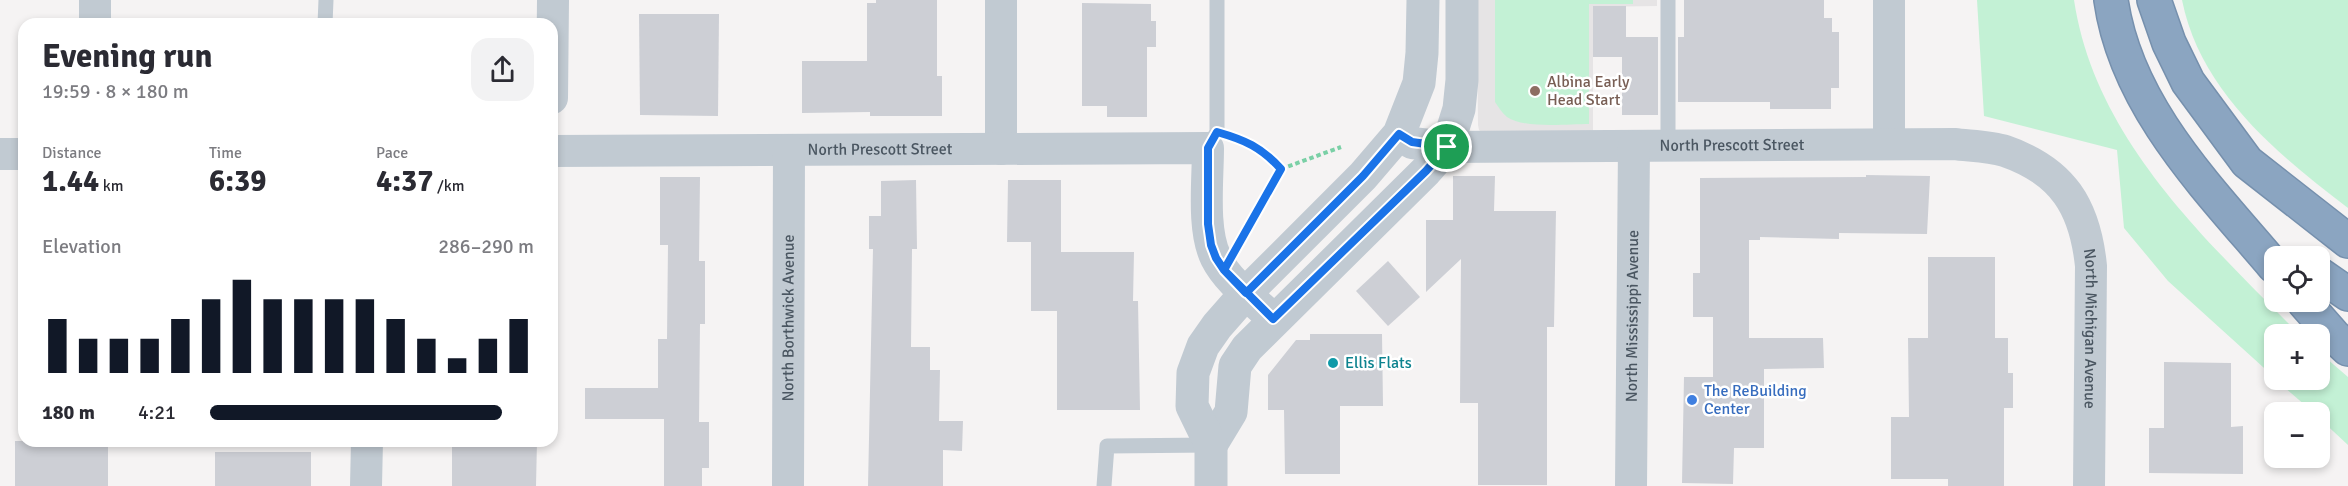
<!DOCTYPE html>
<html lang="en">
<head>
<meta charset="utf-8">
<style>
  :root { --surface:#fff; --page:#f2f2f3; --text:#2b2b33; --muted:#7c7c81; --accent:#111827 }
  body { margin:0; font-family:Signika,sans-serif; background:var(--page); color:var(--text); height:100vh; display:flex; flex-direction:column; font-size:22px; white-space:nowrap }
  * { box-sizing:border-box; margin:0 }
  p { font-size:20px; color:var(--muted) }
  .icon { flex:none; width:33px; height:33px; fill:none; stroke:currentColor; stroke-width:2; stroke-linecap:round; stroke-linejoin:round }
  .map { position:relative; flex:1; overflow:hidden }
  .panel { position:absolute; left:18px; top:18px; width:540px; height:429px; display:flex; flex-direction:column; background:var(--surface); border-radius:18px; box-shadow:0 3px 9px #0003 }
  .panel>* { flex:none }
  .fabs { position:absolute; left:2264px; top:246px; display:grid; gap:12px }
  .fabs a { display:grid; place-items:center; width:66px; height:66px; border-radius:12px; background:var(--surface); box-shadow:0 3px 9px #0003; font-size:30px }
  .pin { position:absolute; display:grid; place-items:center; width:51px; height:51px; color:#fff; margin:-26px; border:3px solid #fff; border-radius:50%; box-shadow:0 2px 6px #0007 }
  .round { display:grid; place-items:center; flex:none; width:63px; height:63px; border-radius:18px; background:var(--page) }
  .headline { display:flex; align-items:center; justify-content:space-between; height:102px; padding:0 24px }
  h1 { font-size:33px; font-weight:700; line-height:45px }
  .metrics { display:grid; grid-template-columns:repeat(3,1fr); gap:9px; height:102px; padding:6px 24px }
  .metrics div { display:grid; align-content:center }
  .metrics b { font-size:30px; font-weight:700 }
  .metrics small { font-size:16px; font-weight:400 }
  .metrics p { font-size:16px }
  .chart { height:168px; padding:12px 24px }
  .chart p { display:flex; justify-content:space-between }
  .chart svg { width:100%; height:108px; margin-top:6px; stroke:var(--accent); stroke-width:6 }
  ul { padding:0 24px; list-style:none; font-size:20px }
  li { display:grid; grid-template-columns:96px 72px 1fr; align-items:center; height:45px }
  li i { height:15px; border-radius:8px; background:var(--accent) }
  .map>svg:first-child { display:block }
</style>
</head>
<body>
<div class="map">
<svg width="2348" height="486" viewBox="0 0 2348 486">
  <rect width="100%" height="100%" fill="#f5f3f3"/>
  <path fill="#e6e4e5" d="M1477 0H1657V6L1593 7V135H1485L1479 130 1478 125Z"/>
  <g fill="#c3f1d5">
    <path d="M1495 0H1633V4H1589V124C1567 124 1525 129 1507 117 1502 113 1499 108 1495 102Z"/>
    <path d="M1977 0H2074C2095 139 2205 239 2299 334H2274V377L2168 281 2124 228 2117 150 1984 116Z"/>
    <path d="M2182 0H2348V208C2277 154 2200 91 2182 0Z"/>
    <path d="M2319 352 2348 377V445L2319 418V412H2313L2276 380H2319Z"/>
  </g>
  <g fill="#cdcfd5">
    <path d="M876 0H937V76H942V116H870V112L802 113V61H867V3H876Z"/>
    <path d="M1684 0H1824V18H1832V32H1839V88H1831V109H1770V102H1678V37H1684Z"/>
    <path d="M1082 3 1151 4V21H1156V47H1147V117H1107V106H1082Z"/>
    <path d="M1593 6H1626V37H1658V115H1622V57H1593Z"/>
    <path d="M639 14H719L718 116 640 115Z"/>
    <path d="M1866 175 1930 176 1927 234 1839 233V239L1760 237V240H1749V338H1823L1824 368 1764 369V448H1734L1733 484 1682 483 1684 377H1713V317H1693V273H1700V178L1866 177Z"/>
    <path d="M1453 176H1495L1494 211H1556L1554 327H1547V485H1478V403H1460L1461 259 1426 292V220H1453Z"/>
    <path d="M660 177H700L699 261H705V324H700L699 422H709V468H702V486H664V419H585V388H658V339H667L668 245H660Z"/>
    <path d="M916 180 917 249H912L911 347H930V370H940L939 421H963L962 451 943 450V486H868L873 249H869V216H881V181Z"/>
    <path d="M1008 180H1061V252H1134L1133 301H1138L1140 410H1057V311H1031V242H1007Z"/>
    <path d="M1928 257H1995V338H2008V373H2013V408H2004V486H1948V479H1891V417H1909L1908 338H1928Z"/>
    <path d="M1388 261 1420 297 1388 326 1356 291Z"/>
    <path d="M1310 334H1382L1383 406H1340V474H1285L1284 410H1268V375L1296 340H1310Z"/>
    <path d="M2164 362 2231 363V427L2243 426V474L2149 473V428H2164Z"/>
    <rect x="15" y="441" width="93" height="45"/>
    <path d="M452 441H537L536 486H452Z"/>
    <rect x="215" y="452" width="96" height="34"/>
  </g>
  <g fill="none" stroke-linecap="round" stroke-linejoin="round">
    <g stroke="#7690ad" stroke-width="36">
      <g id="motorway">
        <path d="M2111 0C2126 106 2207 187 2274 266"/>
        <path d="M2154 0 2169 43 2188 82 2247 162 2348 241"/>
        <path d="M2319 274 2348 294"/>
        <path d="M2304 302 2333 335 2348 349"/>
      </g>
    </g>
    <g stroke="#7ad0a6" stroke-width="4" stroke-dasharray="4.5 3" stroke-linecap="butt">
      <path d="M1241 139 1266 153 1281 169"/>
      <path d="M1244 234 1281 169 1341 147"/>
    </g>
    <g stroke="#c1cad2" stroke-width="15">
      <path d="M1668 0V146"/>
      <path d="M325 24 326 0"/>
      <path d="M1208 148 1217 132V0"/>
      <path d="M1104 486 1107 446 1211 445"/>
    </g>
    <g stroke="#c1cad2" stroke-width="32">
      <path d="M1001 0V149"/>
      <path d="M1889 0V144"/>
      <path d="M95 24V0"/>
      <path d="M552 98 553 0"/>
      <path id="s1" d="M1399 134 1412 143 1447 147 1954 144C1970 146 1990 146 2005 151 2063 171 2085 207 2091 266L2089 486"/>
      <path id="s2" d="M552 151 1208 148C1208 180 1202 230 1216 258 1228 282 1255 301 1273 319"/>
      <path d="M0 154H24"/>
      <path d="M366 486 367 441"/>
      <path id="s3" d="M788 486 789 150"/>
      <path id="s4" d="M1631 486 1634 146"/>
    </g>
    <g stroke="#c1cad2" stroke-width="33">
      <path d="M1211 445 1231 412 1235 366 1247 348 1426 171 1447 147 1459 109 1462 80V0"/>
      <path d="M1211 486V445L1192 406 1193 373 1203 346 1217 326 1246 293 1363 176 1399 134 1419 83 1422 53 1423 0"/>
    </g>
    <use href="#motorway" stroke="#8ba5c1" stroke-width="33"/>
  </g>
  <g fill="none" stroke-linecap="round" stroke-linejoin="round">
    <g stroke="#fff" stroke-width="12">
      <path id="route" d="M1447 147 1412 142 1399 134 1363 176 1246 293 1224 270 1216 258 1211 245 1208 224V148L1217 132C1245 140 1261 147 1281 169L1224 270 1273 319 1426 171 1447 147"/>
    </g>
    <use href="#route" stroke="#1a73e8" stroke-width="8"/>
  </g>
  <circle fill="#8d6e63" stroke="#fff" stroke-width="2" cx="1535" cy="91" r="6"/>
  <circle fill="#0f9aa8" stroke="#fff" stroke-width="2" cx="1333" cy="363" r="6"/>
  <circle fill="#3f7fe0" stroke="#fff" stroke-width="2" cx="1692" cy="400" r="6"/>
  <g text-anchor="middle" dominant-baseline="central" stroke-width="5" stroke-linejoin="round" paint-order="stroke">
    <g font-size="16" fill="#785e54" stroke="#fff" text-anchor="start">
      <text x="1547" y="82">Albina Early<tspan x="1547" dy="18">Head Start</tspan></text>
    </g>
    <g font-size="16" fill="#4a5661" stroke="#fff">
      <text stroke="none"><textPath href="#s1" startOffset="336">North Prescott Street</textPath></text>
      <text stroke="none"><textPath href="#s2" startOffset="328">North Prescott Street</textPath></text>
      <text stroke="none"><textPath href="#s4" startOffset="170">North Mississippi Avenue</textPath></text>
      <text stroke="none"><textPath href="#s3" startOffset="168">North Borthwick Avenue</textPath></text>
      <text stroke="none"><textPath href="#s1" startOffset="826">North Michigan Avenue</textPath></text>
    </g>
    <g font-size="16" fill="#0d838f" stroke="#fff" text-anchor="start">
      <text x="1345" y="363">Ellis Flats</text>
    </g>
    <g font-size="16" fill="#366cbe" stroke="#fff" text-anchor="start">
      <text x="1704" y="391">The ReBuilding<tspan x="1704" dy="18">Center</tspan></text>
    </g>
  </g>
</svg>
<div class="fabs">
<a><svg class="icon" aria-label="locate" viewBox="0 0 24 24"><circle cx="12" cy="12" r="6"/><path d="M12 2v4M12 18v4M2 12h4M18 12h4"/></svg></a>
<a>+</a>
<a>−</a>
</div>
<div class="pin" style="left:1447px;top:147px;background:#1e9e55"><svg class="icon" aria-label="arrive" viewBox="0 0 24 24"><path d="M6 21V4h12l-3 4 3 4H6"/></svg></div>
<section class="panel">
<div class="headline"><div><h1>Evening run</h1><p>19:59 · 8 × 180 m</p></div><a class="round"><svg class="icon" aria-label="share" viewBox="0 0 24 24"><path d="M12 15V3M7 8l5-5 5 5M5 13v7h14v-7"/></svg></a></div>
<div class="metrics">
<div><p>Distance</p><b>1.44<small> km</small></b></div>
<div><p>Time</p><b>6:39</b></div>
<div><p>Pace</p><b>4:37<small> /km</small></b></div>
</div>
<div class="chart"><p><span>Elevation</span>286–290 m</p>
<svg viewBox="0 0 160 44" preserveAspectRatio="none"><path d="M5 44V22M15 44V30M25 44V30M35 44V30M45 44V22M55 44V14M65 44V6M75 44V14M85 44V14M95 44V14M105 44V14M115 44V22M125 44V30M135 44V38M145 44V30M155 44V22"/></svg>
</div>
<ul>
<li><b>180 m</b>4:21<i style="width:90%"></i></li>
</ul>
</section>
</div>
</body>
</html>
